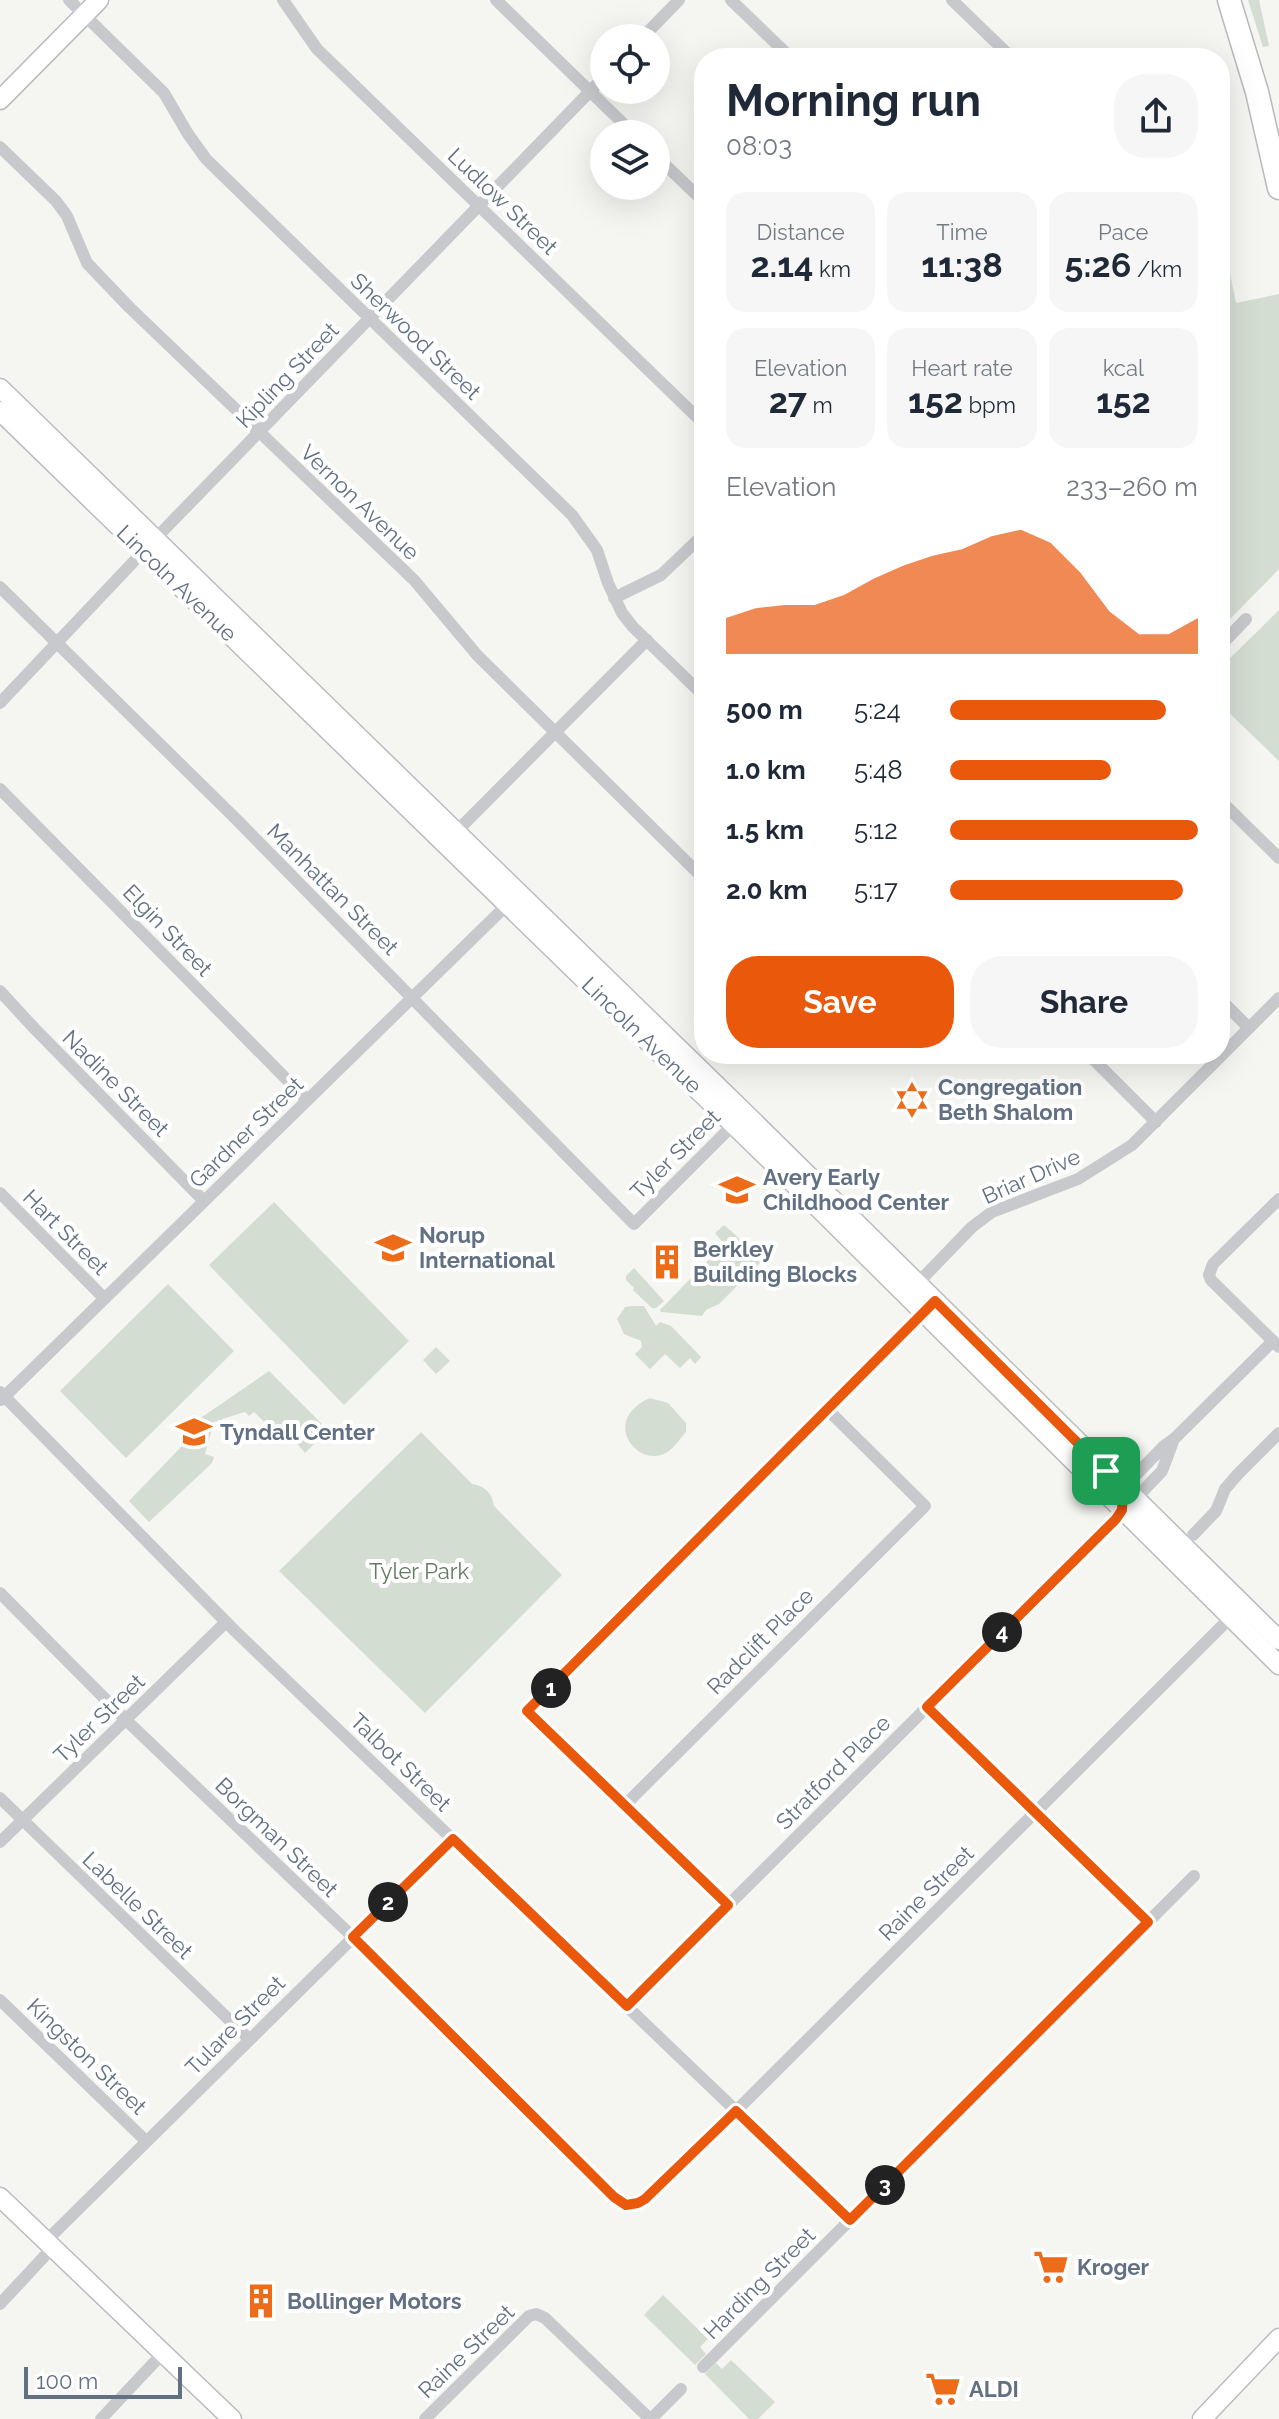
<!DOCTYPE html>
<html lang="en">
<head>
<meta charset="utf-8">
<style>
  :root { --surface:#fff; --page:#f6f6f7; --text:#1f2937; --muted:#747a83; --accent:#ea580c }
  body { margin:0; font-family:Raleway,sans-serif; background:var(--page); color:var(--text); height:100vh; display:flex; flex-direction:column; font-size:30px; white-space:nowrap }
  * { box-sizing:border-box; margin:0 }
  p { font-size:26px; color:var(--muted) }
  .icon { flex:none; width:44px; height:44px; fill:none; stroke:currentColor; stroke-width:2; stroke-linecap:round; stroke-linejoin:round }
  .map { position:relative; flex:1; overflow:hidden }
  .details { position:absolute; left:694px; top:48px; width:536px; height:1016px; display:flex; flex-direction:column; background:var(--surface); border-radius:32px; box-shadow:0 8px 32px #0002 }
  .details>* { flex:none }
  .buttons { position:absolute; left:590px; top:24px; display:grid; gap:16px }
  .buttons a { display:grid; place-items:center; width:80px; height:80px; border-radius:50%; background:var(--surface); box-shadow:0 8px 32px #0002; font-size:40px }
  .scale { position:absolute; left:24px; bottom:20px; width:158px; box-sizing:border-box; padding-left:8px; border:4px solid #627084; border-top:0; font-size:22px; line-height:28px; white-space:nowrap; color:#627084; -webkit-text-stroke:6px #fff; paint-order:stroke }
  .pin { position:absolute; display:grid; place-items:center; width:68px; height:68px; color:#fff; margin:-34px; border-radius:16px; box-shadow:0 4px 12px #0006 }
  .km { position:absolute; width:40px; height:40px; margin:-20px; border-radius:50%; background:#222; color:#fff; font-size:22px; line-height:40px; text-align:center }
  .round { display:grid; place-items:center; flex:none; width:84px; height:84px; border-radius:32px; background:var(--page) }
  .overview { display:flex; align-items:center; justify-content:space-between; height:136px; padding:0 32px }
  h1 { font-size:44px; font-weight:700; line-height:60px }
  .metrics { display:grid; grid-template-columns:repeat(3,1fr); gap:12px; height:136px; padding:8px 32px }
  .metrics div { display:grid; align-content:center; border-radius:20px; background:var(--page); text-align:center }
  .metrics b { font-size:34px; font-weight:700 }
  .metrics small { font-size:22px; font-weight:400 }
  .metrics p { font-size:22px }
  .chart { height:224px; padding:16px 32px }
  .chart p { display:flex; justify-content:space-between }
  .chart svg { width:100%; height:144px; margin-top:8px; fill:var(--accent); opacity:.7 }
  .button { display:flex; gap:16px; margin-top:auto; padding:16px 32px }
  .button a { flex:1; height:92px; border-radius:32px; background:var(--accent); color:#fff; font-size:32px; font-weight:700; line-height:92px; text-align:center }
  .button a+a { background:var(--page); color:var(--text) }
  ul { padding:0 32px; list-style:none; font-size:26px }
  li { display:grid; grid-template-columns:128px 96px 1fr; align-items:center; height:60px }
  li i { height:20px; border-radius:10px; background:var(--accent) }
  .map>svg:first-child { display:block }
</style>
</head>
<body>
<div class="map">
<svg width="1279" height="2419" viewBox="0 0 1279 2419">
  <rect width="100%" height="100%" fill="#f5f5f1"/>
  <g fill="#d4ddd2">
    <path d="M1248 0H1259L1269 46 1263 47Z"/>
    <path d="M1220 224 1236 303 1279 294V569L1230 619 1220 609Z"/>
    <path d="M1279 610V761L1220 704V668Z"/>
    <path d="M274 1202 409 1341 344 1405 209 1265Z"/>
    <path d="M724 1225 755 1252 761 1248 768 1255 719 1304 706 1310 702 1316 661 1312 660 1310 724 1244 715 1233Z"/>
    <path d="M634 1268 664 1301 656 1308H652L633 1290 634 1288 626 1280V1276Z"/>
    <path d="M168 1284 234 1351 126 1458 60 1391Z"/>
    <path d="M632 1306H644L656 1326 660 1322 671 1326 701 1357 695 1364 690 1358 680 1368 665 1354 650 1369 635 1354 642 1347 641 1341 624 1334 617 1319 625 1307Z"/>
    <path d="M436 1347 450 1361 436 1374 423 1360Z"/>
    <path d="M269 1371 328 1430 305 1453 293 1439 287 1444 254 1412 249 1416 245 1412 222 1419 220 1423 214 1421 205 1454 214 1457 212 1463 149 1522 129 1501 181 1447 186 1428Z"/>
    <path d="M650 1398 668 1403 686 1423V1432C681 1438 675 1446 669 1451 640 1472 598 1421 650 1398Z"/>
    <path d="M421 1432 472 1484C485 1486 492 1493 494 1506L562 1575 425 1713 279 1571Z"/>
    <path d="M663 2295 708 2339 700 2347 706 2354 695 2365 644 2315Z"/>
    <path d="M731 2360 775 2402 758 2419H749L705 2374 716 2363 722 2369Z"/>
  </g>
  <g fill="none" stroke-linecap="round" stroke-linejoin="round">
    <g stroke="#b9bcc1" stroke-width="21">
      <g id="secondary">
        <path d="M0 100 99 0"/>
        <path d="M0 388 745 1113 1279 1640"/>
        <path d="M0 411 781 1171 1279 1665"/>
        <path d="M0 2197 232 2419"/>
        <path d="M1202 2419 1279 2338"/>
      </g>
    </g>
    <g stroke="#b6b9bd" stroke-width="25">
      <path id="highway" d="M1229 0 1257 92 1279 188"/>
    </g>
    <g stroke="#c7c9cd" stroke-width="12">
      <path d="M69 0 164 93 188 134 206 159 572 515 597 550 608 583 622 613 633 627 704 696"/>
      <path d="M283 0 317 49 704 424"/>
      <path d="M496 0 634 134"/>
      <path d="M731 0 791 58"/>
      <path d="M952 0 1012 58"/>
      <path d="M642 38 679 0"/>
      <path d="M0 147 56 201 67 216 87 263 129 307 414 580 477 655 704 879"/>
      <path d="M656 156 704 202"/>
      <path d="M0 587 236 819 634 1224 737 1121"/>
      <path d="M614 598 661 575 704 534"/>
      <path d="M1220 646 1246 619"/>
      <path d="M0 703 155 539 604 77"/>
      <path d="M0 789 307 1100"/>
      <path d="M1220 800 1279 858"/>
      <path d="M452 836 647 640"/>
      <path d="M0 991 33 1027 204 1201"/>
      <path d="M1220 999 1249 1028"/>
      <path d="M1088 1054 1156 1122"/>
      <path d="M0 1193 104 1298"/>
      <path d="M1279 1199 1213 1264 1209 1275 1211 1280 1279 1347"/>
      <path d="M914 1287 972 1227 992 1212 1078 1179 1132 1145 1279 998"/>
      <path d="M0 1392 235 1631 850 2220"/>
      <path d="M1 1400 511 901"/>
      <path d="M1123 1491V1488L1164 1446 1174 1439 1273 1341"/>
      <path d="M1193 1535 1216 1511 1225 1489 1238 1474 1279 1433"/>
      <path d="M0 1593 126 1720 353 1937 614 2197 626 2205 638 2203 645 2199 736 2111 1235 1613"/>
      <path d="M927 1707 1148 1922"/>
      <path d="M0 1798 249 2039"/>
      <path d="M624 1806 925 1506 828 1410"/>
      <path d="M0 1842 226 1622"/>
      <path d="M728 1905 527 1711 928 1308"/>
      <path d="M0 2000 146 2141"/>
      <path d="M627 2006 1116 1519 1162 1471 1174 1439"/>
      <path d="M46 2241 453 1839"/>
      <path d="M0 2304 53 2247"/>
      <path d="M703 2367 1194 1876"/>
      <path d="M101 2419 163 2353"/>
      <path d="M425 2419 529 2316 536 2314 545 2318 650 2419"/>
      <path d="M651 2419 681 2389"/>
    </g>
    <use href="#secondary" stroke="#fff" stroke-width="18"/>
    <use href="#highway" stroke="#fff" stroke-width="22"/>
  </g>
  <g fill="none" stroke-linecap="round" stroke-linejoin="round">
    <g stroke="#fff" stroke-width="16">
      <path id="route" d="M935 1301 1123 1488 1122 1510 1116 1519 927 1707 1148 1922 850 2220 736 2111 645 2199 638 2203 626 2205 614 2197 353 1937 453 1839 627 2006 728 1905 527 1711Z"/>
    </g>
    <use href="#route" stroke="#ea580c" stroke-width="10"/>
  </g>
  <defs>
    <g id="synagogue-bare" transform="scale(2.76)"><path d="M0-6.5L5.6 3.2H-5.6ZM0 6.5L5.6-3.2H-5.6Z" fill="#ed6c19" stroke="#fff" stroke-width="2.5" paint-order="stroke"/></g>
    <g id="school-bare" transform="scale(2.76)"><path d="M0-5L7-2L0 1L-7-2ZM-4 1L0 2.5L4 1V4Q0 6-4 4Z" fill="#ed6c19" stroke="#fff" stroke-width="2.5" paint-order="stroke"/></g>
    <g id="building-bare" transform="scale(2.76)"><path d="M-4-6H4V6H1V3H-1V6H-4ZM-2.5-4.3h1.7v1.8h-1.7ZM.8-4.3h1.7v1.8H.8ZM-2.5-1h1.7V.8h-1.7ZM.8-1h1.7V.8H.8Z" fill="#ed6c19" stroke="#fff" stroke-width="2.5" paint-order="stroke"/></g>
    <g id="supermarket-bare" transform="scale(2.76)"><path d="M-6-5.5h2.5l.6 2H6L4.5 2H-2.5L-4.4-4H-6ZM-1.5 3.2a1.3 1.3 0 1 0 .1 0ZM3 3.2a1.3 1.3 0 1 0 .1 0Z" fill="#ed6c19" stroke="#fff" stroke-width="2.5" paint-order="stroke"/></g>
  </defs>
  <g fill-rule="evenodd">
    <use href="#synagogue-bare" x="912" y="1100"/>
    <use href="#school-bare" x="737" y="1190"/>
    <use href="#school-bare" x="393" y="1248"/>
    <use href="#building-bare" x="667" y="1262"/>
    <use href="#school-bare" x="194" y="1432"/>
    <use href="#supermarket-bare" x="1051" y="2267"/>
    <use href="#building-bare" x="261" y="2301"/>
    <use href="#supermarket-bare" x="943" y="2389"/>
  </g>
  <g text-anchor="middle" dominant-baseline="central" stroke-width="8" stroke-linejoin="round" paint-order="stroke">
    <g font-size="22" fill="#627084" stroke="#fff">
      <text transform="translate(503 201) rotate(44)">Ludlow Street</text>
      <text transform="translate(416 336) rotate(44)">Sherwood Street</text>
      <text transform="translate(287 375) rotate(-46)">Kipling Street</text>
      <text transform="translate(360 502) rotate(44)">Vernon Avenue</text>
      <text transform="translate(177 583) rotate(44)">Lincoln Avenue</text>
      <text transform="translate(333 889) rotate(45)">Manhattan Street</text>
      <text transform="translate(168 930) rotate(46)">Elgin Street</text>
      <text transform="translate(642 1035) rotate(44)">Lincoln Avenue</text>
      <text transform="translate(116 1083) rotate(45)">Nadine Street</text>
      <text transform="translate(246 1132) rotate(-44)">Gardner Street</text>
      <text transform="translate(675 1154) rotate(-45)">Tyler Street</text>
      <text transform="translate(1031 1176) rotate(-24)">Briar Drive</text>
      <text transform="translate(66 1232) rotate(45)">Hart Street</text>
      <text transform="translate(760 1641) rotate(-45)">Radclift Place</text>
      <text transform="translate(99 1718) rotate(-44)">Tyler Street</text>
      <text transform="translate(401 1762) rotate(44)">Talbot Street</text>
      <text transform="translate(833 1772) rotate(-45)">Stratford Place</text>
      <text transform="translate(277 1837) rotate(44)">Borgman Street</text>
      <text transform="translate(926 1893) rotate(-45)">Raine Street</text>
      <text transform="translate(138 1905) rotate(44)">Labelle Street</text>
      <text transform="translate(235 2025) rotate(-45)">Tulare Street</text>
      <text transform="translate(87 2056) rotate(44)">Kingston Street</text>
      <text transform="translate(759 2283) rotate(-45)">Harding Street</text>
      <text transform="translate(466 2351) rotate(-44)">Raine Street</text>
    </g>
    <g font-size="22" font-weight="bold" fill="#627084" stroke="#fff" text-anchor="start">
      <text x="938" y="1087">Congregation<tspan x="938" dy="25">Beth Shalom</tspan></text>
      <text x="763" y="1177">Avery Early<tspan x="763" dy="25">Childhood Center</tspan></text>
      <text x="419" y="1235">Norup<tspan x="419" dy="25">International</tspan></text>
      <text x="693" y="1249">Berkley<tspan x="693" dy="25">Building Blocks</tspan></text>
      <text x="220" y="1432">Tyndall Center</text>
      <text x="1077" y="2267">Kroger</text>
      <text x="287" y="2301">Bollinger Motors</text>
      <text x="969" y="2389">ALDI</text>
    </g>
    <g font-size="22" fill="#637b61" stroke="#fff">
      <text x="419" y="1571">Tyler Park</text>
    </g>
  </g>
</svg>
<div class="buttons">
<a><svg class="icon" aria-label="locate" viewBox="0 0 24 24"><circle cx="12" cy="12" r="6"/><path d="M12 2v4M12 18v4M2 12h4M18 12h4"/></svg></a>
<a><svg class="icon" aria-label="layers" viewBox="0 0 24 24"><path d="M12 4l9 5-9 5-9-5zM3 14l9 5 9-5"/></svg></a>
</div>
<div class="scale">100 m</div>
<div class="pin" style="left:1106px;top:1471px;background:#1e9e55"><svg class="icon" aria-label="arrive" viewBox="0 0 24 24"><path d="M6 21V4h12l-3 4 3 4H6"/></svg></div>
<b class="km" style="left:551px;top:1688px">1</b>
<b class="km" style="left:388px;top:1902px">2</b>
<b class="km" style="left:885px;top:2185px">3</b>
<b class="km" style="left:1002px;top:1632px">4</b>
<section class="details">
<div class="overview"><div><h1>Morning run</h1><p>08:03</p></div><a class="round"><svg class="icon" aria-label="share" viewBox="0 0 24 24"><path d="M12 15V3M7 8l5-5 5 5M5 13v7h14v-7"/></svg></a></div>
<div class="metrics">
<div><p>Distance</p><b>2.14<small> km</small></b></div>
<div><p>Time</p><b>11:38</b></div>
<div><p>Pace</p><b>5:26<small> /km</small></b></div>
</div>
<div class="metrics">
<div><p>Elevation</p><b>27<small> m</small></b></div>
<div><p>Heart rate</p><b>152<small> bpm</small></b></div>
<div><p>kcal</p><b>152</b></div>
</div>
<div class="chart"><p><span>Elevation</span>233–260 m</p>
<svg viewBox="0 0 160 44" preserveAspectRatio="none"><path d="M0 44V33L10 30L20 29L30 29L40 26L50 21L60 17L70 14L80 12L90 8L100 6L110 10L120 19L130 31L140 38L150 38L160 33V44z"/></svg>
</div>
<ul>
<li><b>500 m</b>5:24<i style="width:87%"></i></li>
<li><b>1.0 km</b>5:48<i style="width:65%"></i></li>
<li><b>1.5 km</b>5:12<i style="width:100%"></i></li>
<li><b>2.0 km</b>5:17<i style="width:94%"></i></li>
</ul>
<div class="button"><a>Save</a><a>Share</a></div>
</section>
</div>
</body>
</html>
